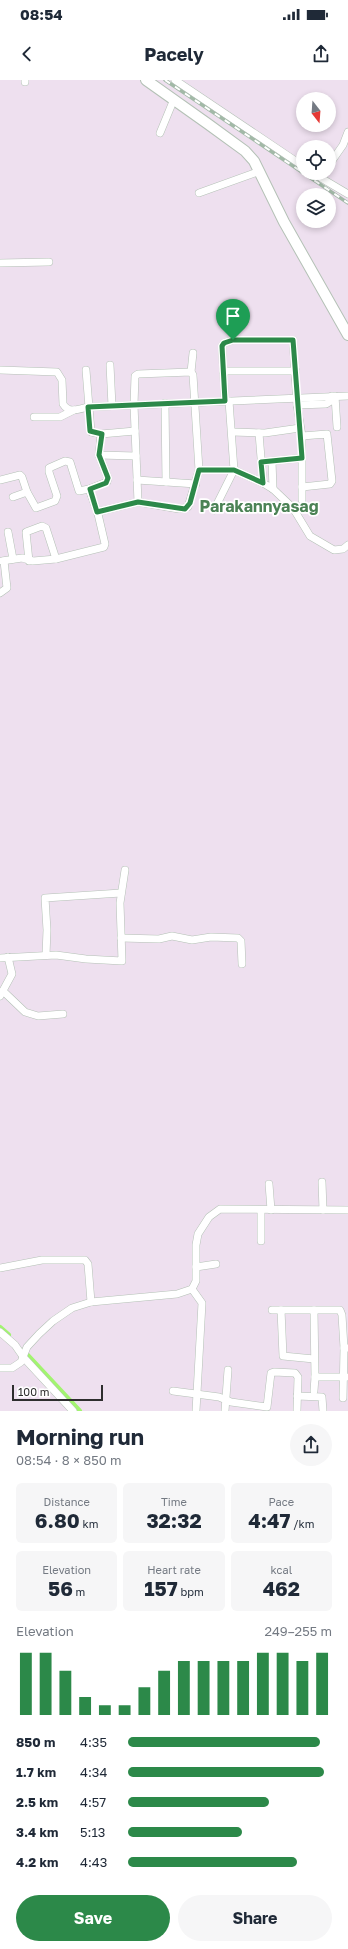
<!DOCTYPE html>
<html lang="en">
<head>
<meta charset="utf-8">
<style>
  :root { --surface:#fff; --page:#f6f6f7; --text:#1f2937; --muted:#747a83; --accent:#2c8949 }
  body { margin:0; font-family:"Golos Text",sans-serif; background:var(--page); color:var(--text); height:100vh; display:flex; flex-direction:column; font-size:15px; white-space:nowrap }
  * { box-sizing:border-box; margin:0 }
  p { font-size:13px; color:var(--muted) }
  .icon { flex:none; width:22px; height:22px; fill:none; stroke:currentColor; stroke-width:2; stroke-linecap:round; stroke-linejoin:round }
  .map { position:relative; height:1331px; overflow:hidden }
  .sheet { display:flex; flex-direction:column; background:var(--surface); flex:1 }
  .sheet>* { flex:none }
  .needle { width:26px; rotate:163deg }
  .tools { position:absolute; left:296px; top:12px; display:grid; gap:8px }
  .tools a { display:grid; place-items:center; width:40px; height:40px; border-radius:50%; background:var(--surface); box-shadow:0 2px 6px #0003; font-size:20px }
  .scale { position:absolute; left:12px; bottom:10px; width:91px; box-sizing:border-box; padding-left:4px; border:2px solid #2e2e2e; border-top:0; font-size:11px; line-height:14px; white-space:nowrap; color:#2e2e2e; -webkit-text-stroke:3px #fff; paint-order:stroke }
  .pin { position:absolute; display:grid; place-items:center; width:34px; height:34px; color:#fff; margin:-41px -17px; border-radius:50% 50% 50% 0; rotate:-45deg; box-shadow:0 0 4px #0007 }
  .pin .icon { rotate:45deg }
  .round { display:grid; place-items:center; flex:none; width:42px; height:42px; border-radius:21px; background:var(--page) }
  .overview { display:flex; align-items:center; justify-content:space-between; height:68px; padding:0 16px }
  h1 { font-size:22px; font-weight:700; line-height:30px }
  .metrics { display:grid; grid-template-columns:repeat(3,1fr); gap:6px; height:68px; padding:4px 16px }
  .metrics div { display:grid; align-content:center; border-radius:6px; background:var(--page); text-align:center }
  .metrics b { font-size:20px; font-weight:700 }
  .metrics small { font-size:11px; font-weight:400 }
  .metrics p { font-size:11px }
  .chart { height:112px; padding:8px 16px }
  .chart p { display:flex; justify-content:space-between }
  .chart svg { width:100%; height:72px; margin-top:4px; stroke:var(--accent); stroke-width:6 }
  .action { display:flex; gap:8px; margin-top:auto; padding:8px 16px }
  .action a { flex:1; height:46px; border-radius:24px; background:var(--accent); color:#fff; font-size:16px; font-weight:700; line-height:46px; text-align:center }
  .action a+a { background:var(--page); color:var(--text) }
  ul { padding:0 16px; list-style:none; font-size:13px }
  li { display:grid; grid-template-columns:64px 48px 1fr; align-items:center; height:30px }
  li i { height:10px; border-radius:5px; background:var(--accent) }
  .status { display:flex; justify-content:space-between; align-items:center; height:28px; padding:0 20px; background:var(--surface); direction:ltr }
  .status svg { height:11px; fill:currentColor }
  header { display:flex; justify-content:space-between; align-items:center; height:52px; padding:0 16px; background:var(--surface); font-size:18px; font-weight:700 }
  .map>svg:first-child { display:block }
</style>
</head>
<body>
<div class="status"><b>08:54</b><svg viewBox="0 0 49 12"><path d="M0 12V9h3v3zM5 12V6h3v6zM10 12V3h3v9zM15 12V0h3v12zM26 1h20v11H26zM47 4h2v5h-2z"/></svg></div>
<header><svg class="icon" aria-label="back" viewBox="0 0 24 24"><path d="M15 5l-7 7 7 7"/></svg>Pacely<svg class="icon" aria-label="share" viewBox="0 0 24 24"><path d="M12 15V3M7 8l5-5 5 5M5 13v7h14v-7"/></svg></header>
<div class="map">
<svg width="348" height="1331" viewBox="0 0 348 1331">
  <rect width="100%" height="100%" fill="#eee0ef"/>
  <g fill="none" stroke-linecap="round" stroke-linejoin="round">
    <g stroke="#a2f470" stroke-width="6">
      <path d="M0 1248 8 1255"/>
      <path d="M23 1271 79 1331"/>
    </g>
    <g stroke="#b4c1b6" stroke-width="8">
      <g id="street">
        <path d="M175 0 303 86"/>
        <path d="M25 2V0"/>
        <path d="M160 53 174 19"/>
        <path d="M329 85 343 65 348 52"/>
        <path d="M324 93 321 98 348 114"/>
        <path d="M199 113 260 91"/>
        <path d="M0 183 49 182"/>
        <path d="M110 285 112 326"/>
        <path d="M0 290 57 292 62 300 63 324C69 334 79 329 88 327L348 316"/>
        <path d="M86 290 91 352 101 354 135 351"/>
        <path d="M223 291H296"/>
        <path d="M191 292 193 273"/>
        <path d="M335 316 337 347"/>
        <path d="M225 321 222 266 224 263 233 260H293L297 325 302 356 327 354 332 401 330 404 302 407"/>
        <path d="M165 323 166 402"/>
        <path d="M297 325 326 324 331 321 332 316"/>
        <path d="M34 337H60L74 330"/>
        <path d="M232 352 265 353 300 348"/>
        <path d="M259 353 263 403"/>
        <path d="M101 354 99 375 136 376"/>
        <path d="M302 356V420"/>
        <path d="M272 381 273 409"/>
        <path d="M261 382 302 378"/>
        <path d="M199 390H234L263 403 273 409 293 428 310 456 334 470 343 469 348 465"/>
        <path d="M0 400 20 395 22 397 27 412"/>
        <path d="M137 400 196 404"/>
        <path d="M13 417 27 412 36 428 55 421 57 416 49 392V388L65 381 70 382 79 411 89 409 107 402 108 398 99 375"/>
        <path d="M214 430 234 390 229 321"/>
        <path d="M97 432 138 422 179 429 188 427 199 390 193 295 191 292 138 294 135 296 134 325 138 422"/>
        <path d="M8 452 13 479"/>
        <path d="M2 481 22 478 33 481 56 479 104 467 105 464 98 434 89 409"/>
        <path d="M29 481 26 452 42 446 46 448 56 479"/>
        <path d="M0 513 7 508 4 481"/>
        <path d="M121 858 159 859 172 856 192 860 211 857 238 858 241 861 242 884"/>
        <path d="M46 875 47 850 45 818 121 813"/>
        <path d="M0 878 56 875 86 879 122 881 120 823 125 790"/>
        <path d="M3 911 25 932 38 936 63 934"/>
        <path d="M0 916 12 894 8 877"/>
        <path d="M322 1102 323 1130"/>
        <path d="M269 1104 271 1130"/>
        <path d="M261 1130V1161"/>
        <path d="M196 1187 216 1184"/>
        <path d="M0 1188 42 1180H85L88 1184 91 1222"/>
        <path d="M192 1209 202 1223 196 1331"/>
        <path d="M272 1230H340L342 1235 344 1268"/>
        <path d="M281 1230 283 1276 314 1279"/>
        <path d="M314 1230 315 1297"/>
        <path d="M0 1252 15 1265 24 1278 73 1331"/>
        <path d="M0 1288H12L21 1282 27 1267 39 1254 53 1241 72 1228 91 1222 177 1214 192 1209 196 1201V1165L198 1154 209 1137 220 1129 348 1130"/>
        <path d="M173 1311 219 1317 231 1322 267 1327 271 1293 274 1292 295 1293 298 1297 297 1331"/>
        <path d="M314 1311 315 1297H348"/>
        <path d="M297 1316 322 1317 323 1331"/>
        <path d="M343 1318 344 1268H348"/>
        <path d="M225 1331 228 1290"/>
      </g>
    </g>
    <g stroke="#b4c1b6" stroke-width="12">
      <path id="secondary" d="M146 0 208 44 245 71 254 81 284 142 348 255"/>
    </g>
    <use href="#street" stroke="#fff" stroke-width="7"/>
    <use href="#secondary" stroke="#fff" stroke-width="10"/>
    <g stroke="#a2b9a7" stroke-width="3.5">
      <path id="rail" d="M165 0 348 123"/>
    </g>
    <use href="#rail" stroke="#fff" stroke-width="2" stroke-dasharray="6" stroke-linecap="butt"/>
  </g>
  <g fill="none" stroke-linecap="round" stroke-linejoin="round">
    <g stroke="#fff" stroke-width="8">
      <path id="route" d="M233 260H293L302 378 261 382 263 403 234 390H199L190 423 185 429 138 422 97 432 90 409 106 403 108 398 99 375 102 354 90 351 88 327 225 321 222 266 224 263Z"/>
    </g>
    <use href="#route" stroke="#2c8949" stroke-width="5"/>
  </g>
  <g text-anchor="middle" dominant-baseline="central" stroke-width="3.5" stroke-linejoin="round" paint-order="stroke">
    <g font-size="16" font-weight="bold" fill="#4b8255" stroke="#fff">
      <text x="259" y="426">Parakannyasag</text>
    </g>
  </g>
</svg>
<div class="tools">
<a><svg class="needle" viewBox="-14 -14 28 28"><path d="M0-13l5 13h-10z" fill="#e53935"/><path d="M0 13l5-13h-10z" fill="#747a83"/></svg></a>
<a><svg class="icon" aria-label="locate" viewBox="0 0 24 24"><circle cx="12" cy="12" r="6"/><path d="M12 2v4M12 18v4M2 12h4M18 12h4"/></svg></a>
<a><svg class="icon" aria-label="layers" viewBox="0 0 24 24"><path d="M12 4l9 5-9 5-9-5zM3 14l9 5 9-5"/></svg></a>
</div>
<div class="scale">100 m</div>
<div class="pin" style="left:233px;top:260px;background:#1e9e55"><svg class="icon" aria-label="arrive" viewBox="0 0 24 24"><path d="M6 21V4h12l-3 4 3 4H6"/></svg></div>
</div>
<section class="sheet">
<div class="overview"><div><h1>Morning run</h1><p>08:54 · 8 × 850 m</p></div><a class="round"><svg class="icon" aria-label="share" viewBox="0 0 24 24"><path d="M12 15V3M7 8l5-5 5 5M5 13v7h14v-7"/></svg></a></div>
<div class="metrics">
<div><p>Distance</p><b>6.80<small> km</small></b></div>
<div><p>Time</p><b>32:32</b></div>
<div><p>Pace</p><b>4:47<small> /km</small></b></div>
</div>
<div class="metrics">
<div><p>Elevation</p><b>56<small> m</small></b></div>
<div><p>Heart rate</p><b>157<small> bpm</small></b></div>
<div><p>kcal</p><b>462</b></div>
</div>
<div class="chart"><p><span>Elevation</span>249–255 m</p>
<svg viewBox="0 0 160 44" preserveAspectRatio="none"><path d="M5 44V6M15 44V6M25 44V17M35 44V33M45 44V38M55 44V38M65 44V27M75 44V17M85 44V11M95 44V11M105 44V11M115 44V11M125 44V6M135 44V6M145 44V11M155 44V6"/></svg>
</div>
<ul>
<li><b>850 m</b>4:35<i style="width:94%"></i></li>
<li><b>1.7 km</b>4:34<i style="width:96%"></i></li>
<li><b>2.5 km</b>4:57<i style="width:69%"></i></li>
<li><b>3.4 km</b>5:13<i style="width:56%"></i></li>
<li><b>4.2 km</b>4:43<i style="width:83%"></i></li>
</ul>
<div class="action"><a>Save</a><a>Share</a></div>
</section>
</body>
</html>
